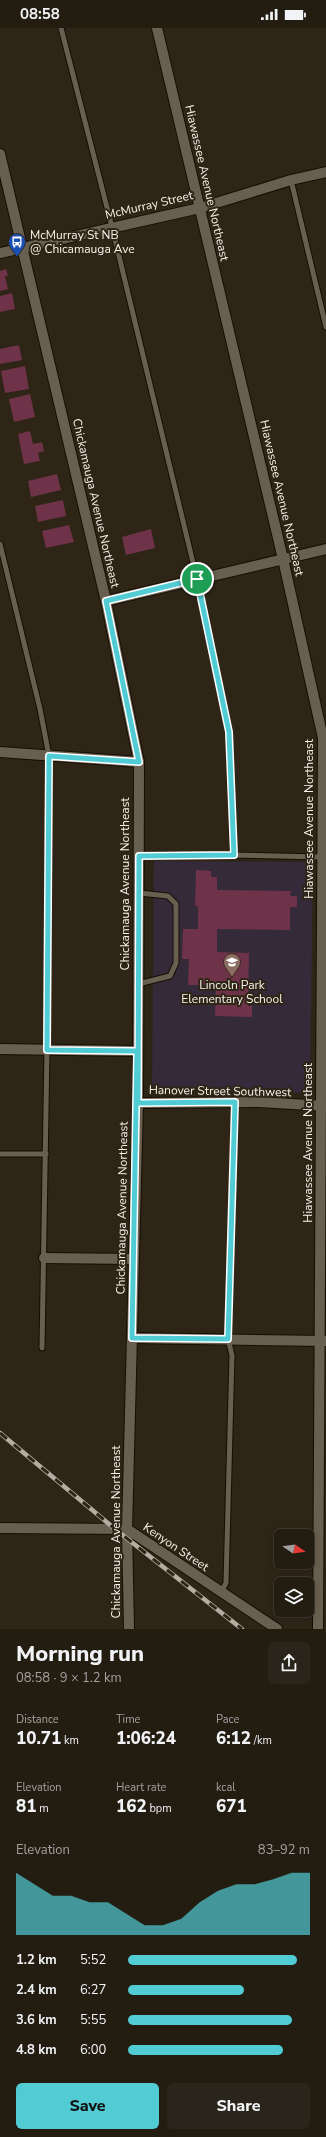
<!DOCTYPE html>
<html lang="en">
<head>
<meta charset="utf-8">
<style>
  :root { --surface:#221c11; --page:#2a251a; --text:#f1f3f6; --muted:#a2a19f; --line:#3f3a31; --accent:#51ccd4 }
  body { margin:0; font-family:"Nunito Sans",sans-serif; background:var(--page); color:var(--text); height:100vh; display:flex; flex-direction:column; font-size:15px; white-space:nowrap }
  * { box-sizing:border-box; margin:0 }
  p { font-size:13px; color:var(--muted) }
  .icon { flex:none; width:22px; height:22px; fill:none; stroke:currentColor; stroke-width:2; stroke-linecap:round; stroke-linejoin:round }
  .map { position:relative; height:1601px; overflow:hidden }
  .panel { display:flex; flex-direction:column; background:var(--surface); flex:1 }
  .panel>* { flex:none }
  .needle { width:26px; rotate:103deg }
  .fabs { position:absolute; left:274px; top:1501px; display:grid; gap:8px }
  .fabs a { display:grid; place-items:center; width:40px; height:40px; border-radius:6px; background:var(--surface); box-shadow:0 2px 6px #0003,0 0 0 1px var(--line); font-size:20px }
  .pin { position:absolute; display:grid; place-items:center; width:34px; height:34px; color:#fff; margin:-17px; border:2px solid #fff; border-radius:50%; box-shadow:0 1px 4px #0007 }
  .round { display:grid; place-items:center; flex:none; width:42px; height:42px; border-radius:6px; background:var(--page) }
  .summary { display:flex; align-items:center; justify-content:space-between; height:68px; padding:0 16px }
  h1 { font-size:22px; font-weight:800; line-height:30px }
  .stats { display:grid; grid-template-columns:repeat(3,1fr); gap:6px; height:68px; padding:4px 16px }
  .stats div { display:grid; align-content:center }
  .stats b { font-size:17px; font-weight:800 }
  .stats small { font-size:11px; font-weight:400 }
  .stats p { font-size:11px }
  .chart { height:112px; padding:8px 16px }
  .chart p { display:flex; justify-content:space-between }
  .chart svg { width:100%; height:72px; margin-top:4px; fill:var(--accent); opacity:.7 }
  .button { display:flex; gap:8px; margin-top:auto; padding:8px 16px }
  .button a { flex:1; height:46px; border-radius:6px; background:var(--accent); color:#111; font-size:16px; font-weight:800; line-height:46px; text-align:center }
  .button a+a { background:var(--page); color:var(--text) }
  ul { padding:0 16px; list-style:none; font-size:13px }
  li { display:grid; grid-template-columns:64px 48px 1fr; align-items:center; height:30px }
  li i { height:10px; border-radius:5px; background:var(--accent) }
  .status { display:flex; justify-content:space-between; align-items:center; height:28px; padding:0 20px; background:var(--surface); direction:ltr }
  .status svg { height:11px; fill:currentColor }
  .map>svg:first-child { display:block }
</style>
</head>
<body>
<div class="status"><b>08:58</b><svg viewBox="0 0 49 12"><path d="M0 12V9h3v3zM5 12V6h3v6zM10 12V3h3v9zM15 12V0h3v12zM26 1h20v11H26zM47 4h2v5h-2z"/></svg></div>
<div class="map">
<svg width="326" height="1601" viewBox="0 0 326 1601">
  <rect width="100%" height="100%" fill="#2e2517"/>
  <path fill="#342a39" d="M154 833 308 834 313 840 310 1058 303 1065 152 1063Z"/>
  <g fill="#6e3348">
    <path d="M6 241 8 248H5L8 261 0 263V243Z"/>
    <path d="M12 265 15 281 0 284V268Z"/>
    <path d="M19 317 22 332 0 336V321Z"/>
    <path d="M25 338 29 361 5 365 1 343Z"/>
    <path d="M30 366 35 389 14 394 9 371Z"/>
    <path d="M30 403 33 416 42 414 44 423 38 425 40 433 24 436 18 406Z"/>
    <path d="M57 446 61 462 31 469 28 453Z"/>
    <path d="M63 472 66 488 38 494 35 478Z"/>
    <path d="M69 497 74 514 46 520 42 503Z"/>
    <path d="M151 501 155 520 126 527 122 509Z"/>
    <path d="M196 842 211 843V849H217V862L291 863 290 868H297V879H290V902L217 901V924L249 925 248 978H252V989L215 988 216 955H212V957H188L189 931H182L183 901H198V878H195Z"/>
  </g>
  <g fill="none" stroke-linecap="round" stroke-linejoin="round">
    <g stroke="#160e03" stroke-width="7">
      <g id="service">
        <path d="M61 0 112 199 197 551 229 704 233 827"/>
        <path d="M291 152 326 299"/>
        <path d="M0 516 40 681 49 728 47 1022 42 1320"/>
        <path d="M139 828 233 827 322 829"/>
        <path d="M138 956 170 948 176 935V876L168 868 139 865"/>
        <path d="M0 1126H46"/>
        <path d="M221 1564 226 1555 232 1327 228 1311 235 1074"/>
      </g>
    </g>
    <g stroke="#160e03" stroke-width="12">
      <g id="minor">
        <path d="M157 0 283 531 323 710 318 1601"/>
        <path d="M0 126 106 573 139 734 138 1075 127 1501 129 1601"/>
        <path d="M0 225 200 180 291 152 326 144"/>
        <path d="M106 573 326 521"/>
        <path d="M0 724 139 734"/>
        <path d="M0 1021 137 1023"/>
        <path d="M138 1075 259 1074 326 1078"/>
        <path d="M44 1230 134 1231"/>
        <path d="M132 1310 326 1313"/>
        <path d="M0 1500 127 1501 277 1601"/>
      </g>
    </g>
    <use href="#service" stroke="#695f50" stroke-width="5"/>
    <use href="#minor" stroke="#695f50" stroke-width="10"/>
    <g stroke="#b4ada2" stroke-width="4.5">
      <path id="rail" d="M0 1405 115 1501 242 1601"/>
    </g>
    <use href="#rail" stroke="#2e2517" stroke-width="3" stroke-dasharray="9" stroke-linecap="butt"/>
  </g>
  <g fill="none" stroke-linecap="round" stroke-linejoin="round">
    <g stroke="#fff" stroke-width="8">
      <path id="route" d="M197 551 106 573 139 734 49 728 47 1022 137 1023 132 1310 228 1311 235 1074 138 1075 139 828 234 827 229 704 197 551"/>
    </g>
    <use href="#route" stroke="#51ccd4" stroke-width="5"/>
  </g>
  <defs>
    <g id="bus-pin" transform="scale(0.9)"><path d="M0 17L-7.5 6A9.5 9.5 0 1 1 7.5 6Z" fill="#1a4fb4" stroke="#2e2517"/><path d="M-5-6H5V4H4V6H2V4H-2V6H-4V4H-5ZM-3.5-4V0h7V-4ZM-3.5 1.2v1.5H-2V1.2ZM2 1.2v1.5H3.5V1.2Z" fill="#fff"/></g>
    <g id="school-pin" transform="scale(0.9)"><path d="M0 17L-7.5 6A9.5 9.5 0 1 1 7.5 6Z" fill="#8d6e63" stroke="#2e2517"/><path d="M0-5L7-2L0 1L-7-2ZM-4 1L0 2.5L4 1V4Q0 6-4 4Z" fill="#fff"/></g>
  </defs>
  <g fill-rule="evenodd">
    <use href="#bus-pin" x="17" y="214"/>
    <use href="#school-pin" x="232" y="934"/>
  </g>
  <g text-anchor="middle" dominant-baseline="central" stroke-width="4" stroke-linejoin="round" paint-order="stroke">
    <g font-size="12" fill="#f8f2e9" stroke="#2e2517">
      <text transform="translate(207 155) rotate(77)">Hiawassee Avenue Northeast</text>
      <text transform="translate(149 177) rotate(-13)">McMurray Street</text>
      <text transform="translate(282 470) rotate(77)">Hiawassee Avenue Northeast</text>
      <text transform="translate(96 475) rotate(77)">Chickamauga Avenue Northeast</text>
      <text transform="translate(309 791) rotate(-90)">Hiawassee Avenue Northeast</text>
      <text transform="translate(125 856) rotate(-90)">Chickamauga Avenue Northeast</text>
      <text transform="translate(220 1063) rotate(1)">Hanover Street Southwest</text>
      <text transform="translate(308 1115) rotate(-90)">Hiawassee Avenue Northeast</text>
      <text transform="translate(122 1180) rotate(-89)">Chickamauga Avenue Northeast</text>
      <text transform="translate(116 1504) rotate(-90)">Chickamauga Avenue Northeast</text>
      <text transform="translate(176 1519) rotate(34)">Kenyon Street</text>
    </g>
    <g font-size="12" fill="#f8f2e9" stroke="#2e2517" text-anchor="start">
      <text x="30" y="207">McMurray St NB<tspan x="30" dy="14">@ Chicamauga Ave</tspan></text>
      <text x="232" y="957" text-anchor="middle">Lincoln Park<tspan x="232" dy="14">Elementary School</tspan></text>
    </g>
  </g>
</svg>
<div class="fabs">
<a><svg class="needle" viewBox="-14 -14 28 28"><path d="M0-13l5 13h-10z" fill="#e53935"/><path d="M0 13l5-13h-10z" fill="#a2a19f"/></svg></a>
<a><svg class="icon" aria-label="layers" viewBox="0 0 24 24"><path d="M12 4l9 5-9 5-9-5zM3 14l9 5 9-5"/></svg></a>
</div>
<div class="pin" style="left:197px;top:551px;background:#1e9e55"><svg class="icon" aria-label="arrive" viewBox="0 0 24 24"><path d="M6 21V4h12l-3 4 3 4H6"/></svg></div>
</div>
<section class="panel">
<div class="summary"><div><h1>Morning run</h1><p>08:58 · 9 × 1.2 km</p></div><a class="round"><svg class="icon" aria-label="share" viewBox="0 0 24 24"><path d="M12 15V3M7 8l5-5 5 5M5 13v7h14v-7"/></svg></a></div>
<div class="stats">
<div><p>Distance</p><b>10.71<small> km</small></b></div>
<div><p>Time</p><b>1:06:24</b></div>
<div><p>Pace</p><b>6:12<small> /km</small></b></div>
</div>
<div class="stats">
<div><p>Elevation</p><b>81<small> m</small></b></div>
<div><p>Heart rate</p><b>162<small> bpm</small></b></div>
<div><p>kcal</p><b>671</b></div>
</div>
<div class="chart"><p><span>Elevation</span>83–92 m</p>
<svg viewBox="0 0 160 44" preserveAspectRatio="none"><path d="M0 44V6L10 13L20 20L30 20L40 24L50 24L60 31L70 38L80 38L90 34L100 24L110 17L120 13L130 13L140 10L150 6L160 6V44z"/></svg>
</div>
<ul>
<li><b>1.2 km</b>5:52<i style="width:93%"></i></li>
<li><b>2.4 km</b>6:27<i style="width:64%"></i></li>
<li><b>3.6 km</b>5:55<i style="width:90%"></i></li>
<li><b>4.8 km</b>6:00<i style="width:85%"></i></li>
</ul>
<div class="button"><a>Save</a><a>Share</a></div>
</section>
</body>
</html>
